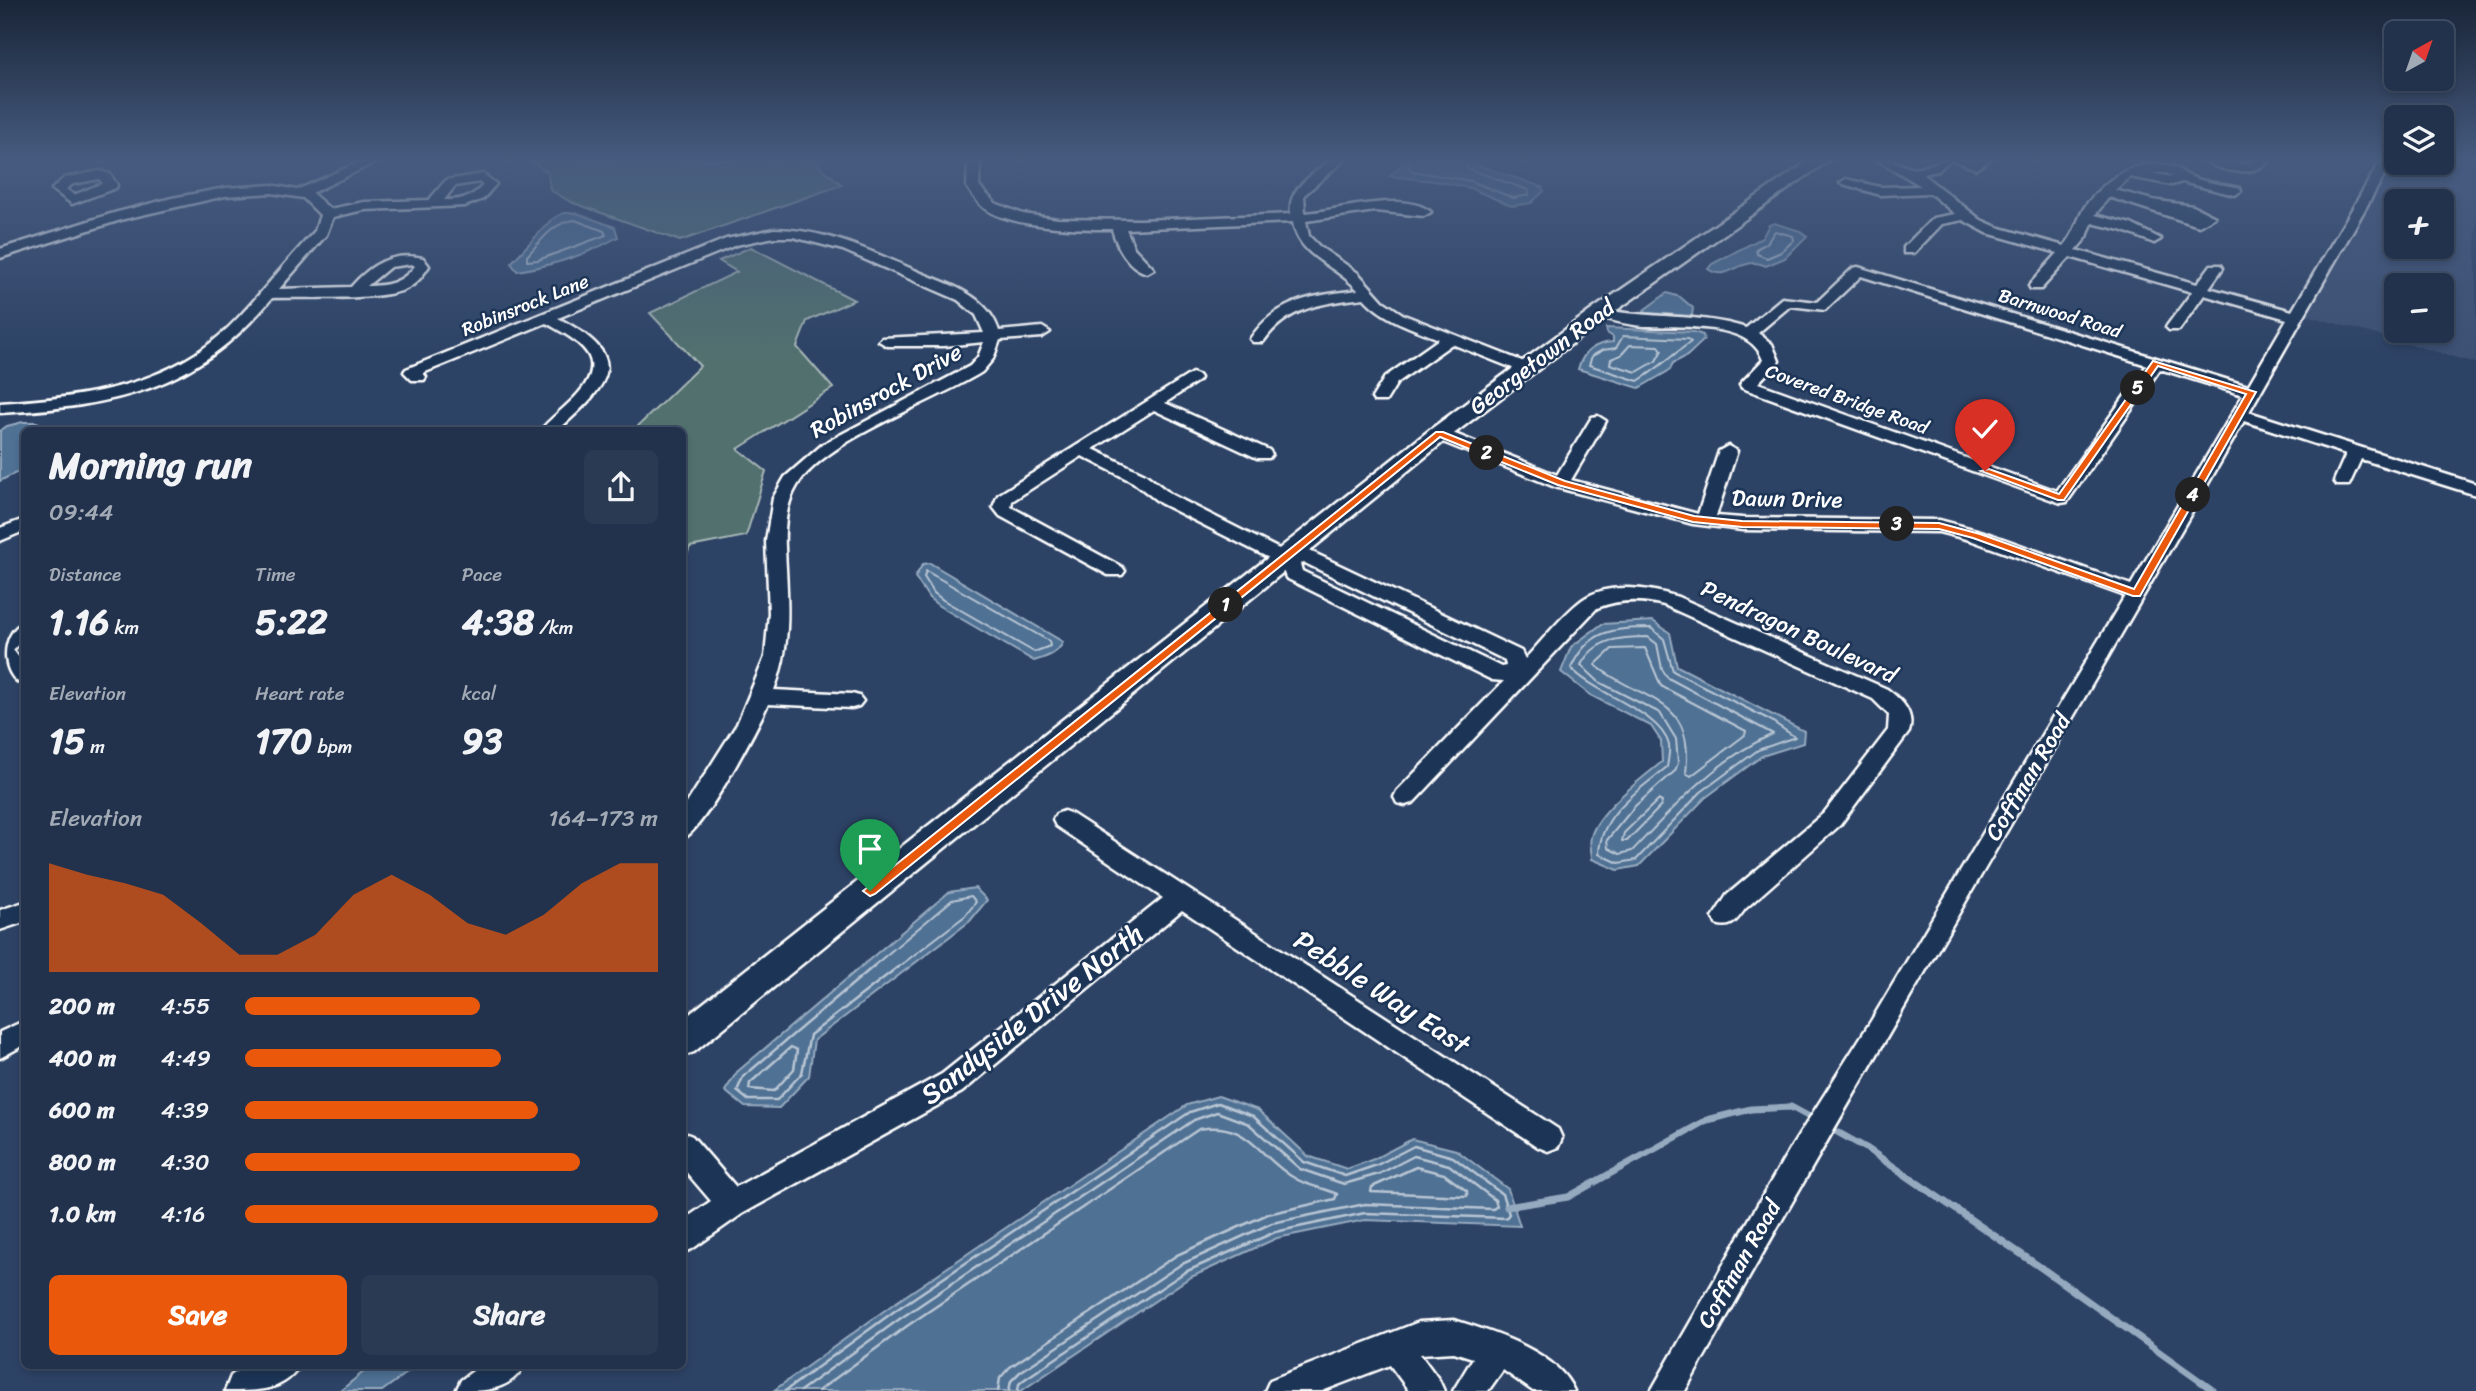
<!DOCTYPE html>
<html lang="en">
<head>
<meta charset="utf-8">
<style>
  :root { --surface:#22324c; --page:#2a3a53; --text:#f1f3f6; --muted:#a2aab5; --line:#3f4d64; --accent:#ea580c }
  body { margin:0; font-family:Sriracha,sans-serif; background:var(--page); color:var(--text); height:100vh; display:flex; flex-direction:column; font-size:26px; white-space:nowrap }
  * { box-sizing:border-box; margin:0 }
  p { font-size:23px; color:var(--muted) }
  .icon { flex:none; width:38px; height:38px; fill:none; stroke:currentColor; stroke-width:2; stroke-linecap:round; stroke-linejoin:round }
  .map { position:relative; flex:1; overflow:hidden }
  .panel { position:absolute; left:21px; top:427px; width:665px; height:942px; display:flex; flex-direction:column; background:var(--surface); border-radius:10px; box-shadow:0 4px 10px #0003,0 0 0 2px var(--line) }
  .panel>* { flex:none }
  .needle { width:46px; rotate:40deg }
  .tools { position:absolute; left:2384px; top:21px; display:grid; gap:14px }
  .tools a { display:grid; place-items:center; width:70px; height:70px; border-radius:10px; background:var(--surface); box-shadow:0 4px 10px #0003,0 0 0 2px var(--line); font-size:35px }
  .pin { position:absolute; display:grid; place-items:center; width:60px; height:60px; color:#fff; margin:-72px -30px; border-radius:50% 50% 50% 0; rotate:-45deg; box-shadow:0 0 7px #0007 }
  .pin .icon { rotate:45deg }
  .km { position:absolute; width:35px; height:35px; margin:-18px; border-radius:50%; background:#222; color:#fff; font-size:19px; line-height:35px; text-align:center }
  .round { display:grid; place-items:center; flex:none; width:74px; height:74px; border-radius:10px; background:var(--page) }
  .headline { display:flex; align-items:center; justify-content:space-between; height:119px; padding:0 28px }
  h1 { font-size:38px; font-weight:800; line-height:52px }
  .figures { display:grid; grid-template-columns:repeat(3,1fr); gap:10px; height:119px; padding:7px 28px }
  .figures div { display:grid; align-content:center }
  .figures b { font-size:35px; font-weight:800 }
  .figures small { font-size:19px; font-weight:400 }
  .figures p { font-size:19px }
  .chart { height:196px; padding:14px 28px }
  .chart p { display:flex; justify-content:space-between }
  .chart svg { width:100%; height:126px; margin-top:7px; fill:var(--accent); opacity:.7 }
  .primary-button { display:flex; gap:14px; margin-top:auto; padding:14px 28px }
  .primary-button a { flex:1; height:80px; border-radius:10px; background:var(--accent); color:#fff; font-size:28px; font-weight:800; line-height:80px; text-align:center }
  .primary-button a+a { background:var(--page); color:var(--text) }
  ul { padding:0 28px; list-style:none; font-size:23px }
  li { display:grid; grid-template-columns:112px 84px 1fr; align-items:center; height:52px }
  li i { height:18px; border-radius:9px; background:var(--accent) }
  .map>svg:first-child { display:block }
</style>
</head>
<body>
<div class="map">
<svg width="2476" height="1391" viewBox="0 0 2476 1391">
  <rect width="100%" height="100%" fill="#2d4366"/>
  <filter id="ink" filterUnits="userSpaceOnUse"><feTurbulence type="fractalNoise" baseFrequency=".0143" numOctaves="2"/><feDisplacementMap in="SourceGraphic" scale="14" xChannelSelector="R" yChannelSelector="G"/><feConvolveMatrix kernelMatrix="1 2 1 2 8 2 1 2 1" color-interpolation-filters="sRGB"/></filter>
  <g filter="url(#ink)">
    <path fill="#3c5174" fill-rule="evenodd" d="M2392 160H2396V163H2422L2476 174V363L2306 315ZM2396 201H2441V247H2396ZM2396 285H2441V331H2396Z"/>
    <g fill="#516f6e" stroke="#a8b7b6" stroke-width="2">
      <path d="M530 160H812L842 185 680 241 571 202 550 190 548 173Z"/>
      <path d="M751 247 854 300 807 321 797 347 833 388 738 449 766 471 746 536 690 547 683 565 682 430H634L700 366 650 313 737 272 719 261Z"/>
    </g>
    <g fill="#507194" stroke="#96aabf" stroke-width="2">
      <path d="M1406 160H1463L1542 187 1544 191 1531 203 1512 206 1470 188 1442 182 1390 176Z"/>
      <path d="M563 213H576L615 227 618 237C588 254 551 266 517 271L511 263 551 220Z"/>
      <path d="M1774 223 1800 231 1807 236 1785 258 1766 266C1741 254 1728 284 1708 269L1712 264 1762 238 1769 225Z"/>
      <path d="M1667 293 1680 297 1693 308 1692 316 1649 313 1644 310Z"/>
      <path d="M1606 328 1694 332 1703 335 1704 340 1687 356 1673 363 1670 370 1639 388 1578 369C1583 351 1595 343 1613 342V337L1607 333Z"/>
      <path d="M23 422H37L50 430H24V469L0 481V431L7 426Z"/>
      <path d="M930 563 1063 642C1058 654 1046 657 1034 661L939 606 929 598 915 577 923 564Z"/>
      <path d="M1653 621 1670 633 1677 666 1804 731 1803 743 1762 756 1705 798 1639 866 1618 870 1592 859C1592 853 1589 843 1591 837 1597 812 1642 778 1662 762L1661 741 1651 726 1590 695 1561 672 1571 647 1602 624Z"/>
      <path d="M975 888 987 900 970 921 814 1040 809 1076 779 1108 745 1107 725 1091 737 1072 949 892Z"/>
      <path d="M1218 1096 1258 1110 1308 1156 1347 1169 1374 1159 1412 1139 1456 1150 1508 1189 1520 1226 1365 1220 1277 1238 1189 1278 1021 1391H773L892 1305 1187 1105Z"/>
      <path d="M372 1365H418L382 1391H340Z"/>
    </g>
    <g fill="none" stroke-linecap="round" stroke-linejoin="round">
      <g stroke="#b9c6d4" stroke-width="2">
        <path d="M1411 160 1409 168 1412 171 1471 181 1513 198 1529 195 1528 190 1468 169 1463 160"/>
        <path d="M575 220 604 231 606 235 538 260 527 261V256C541 241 553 222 575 220Z"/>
        <path d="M1775 231 1793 236 1794 240 1781 252 1767 258 1757 254 1756 249 1767 243Z"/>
        <path d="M1623 336 1688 339 1691 342C1672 355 1658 369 1638 381L1589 365 1592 356 1603 350 1616 348Z"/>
        <path d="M1630 345 1659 346 1662 350 1656 361 1637 372 1610 364 1611 359 1621 355Z"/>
        <path d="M926 571 1049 641 1050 646 1034 652 943 600 934 593 924 577Z"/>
        <path d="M1651 628 1664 639 1673 671 1770 720 1795 737 1758 750 1701 792 1636 860 1619 863 1599 854C1600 814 1639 790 1667 767 1668 760 1670 752 1669 745 1660 711 1596 695 1571 668 1588 630 1613 628 1651 628Z"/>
        <path d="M1648 637 1657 644 1662 669 1668 678 1773 734C1716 759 1674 807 1632 851L1620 854 1608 848 1607 840 1635 806 1675 771 1678 763 1676 739 1660 713 1599 682 1581 665C1595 638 1621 637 1648 637Z"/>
        <path d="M1645 648 1661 686 1746 731 1745 735 1691 776 1686 773C1695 695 1644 704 1595 665L1612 649Z"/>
        <path d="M1658 800 1662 802 1661 806 1627 841H1622L1624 833Z"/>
        <path d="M871 968 952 900 971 896 976 902 965 916 897 968"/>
      </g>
      <g stroke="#b9c6d4" stroke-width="2.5">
        <path d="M874 966 743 1077 737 1091 748 1100H777L802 1073 810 1035 899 966"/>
        <path d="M791 1047 797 1050 794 1069 774 1091 749 1089 750 1083Z"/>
        <path d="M1416 1167 1444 1174 1467 1191V1196L1371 1192 1372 1187Z"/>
        <path d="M785 1391 896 1310 1190 1112 1218 1103 1253 1116 1304 1162 1345 1176 1377 1165 1414 1146 1453 1157 1502 1194 1509 1214 1506 1218 1365 1213 1275 1232 1185 1272 1025 1379 1019 1384 1018 1391"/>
        <path d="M800 1391 901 1318 1194 1120 1217 1112 1249 1124 1300 1169 1344 1184 1379 1174 1414 1156 1449 1165 1495 1200 1497 1206 1493 1209 1365 1204 1272 1223 1180 1265 1020 1372 1011 1381 1009 1391"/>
        <path d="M818 1391 907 1326 1199 1129C1250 1120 1258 1158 1296 1179 1308 1186 1324 1188 1337 1194L1335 1199 1268 1214 1177 1255 1010 1367 1000 1378 998 1391"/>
      </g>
      <g stroke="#96aabf" stroke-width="7">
        <path d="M1830 1128 1866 1148 2043 1269 2214 1391"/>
        <path d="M1507 1207 1568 1197 1707 1120 1751 1109 1791 1107 1815 1120"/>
      </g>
      <g stroke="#fff" stroke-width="5">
        <g id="minor">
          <path d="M364 160H380L312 193 330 209 364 202 429 200 446 180 483 174 496 184 483 199 465 206 364 210 333 217 326 235 279 289 351 287C370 265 392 251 423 258L429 266C423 275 417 284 406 289 382 301 302 297 272 298 195 391 116 406 0 413V403C82 398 169 387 230 326 260 296 284 263 315 231L320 215 303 198 271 193 225 196 124 219 0 258V249L114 213 172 198 225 188 271 185 297 190ZM480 182 483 185C472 198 460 200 444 200L455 186ZM412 264 415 266C402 283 387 286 367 286L390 267Z"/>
          <path d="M968 160H980L979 186 995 203 1023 214 1058 219 1140 220 1291 214C1287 188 1312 176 1330 160H1344L1304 195 1305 213C1337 211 1404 190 1431 212L1424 216 1375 211 1306 221 1309 236 1320 247 1358 273 1383 301 1404 315 1532 365 1534 368 1526 373 1520 371 1452 344 1397 383 1386 401H1374L1372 398 1385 377 1439 339C1412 328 1384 320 1364 298 1324 303 1288 306 1263 342H1253L1250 339C1277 299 1313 296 1358 290 1336 265 1298 257 1293 222L1126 229 1134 248 1154 269 1147 273C1128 268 1117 247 1112 229 1080 229 1011 228 984 208 978 203 972 194 967 187Z"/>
          <path d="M1878 160C1897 160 1896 164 1911 168 1922 170 1937 160 1950 160L1938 171 1922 174 1981 220 1997 227 2064 246C2076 233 2077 218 2086 205 2106 178 2139 156 2174 167 2180 169 2182 173 2187 175 2202 183 2224 184 2240 188L2241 191 2235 195 2182 182 2172 185 2130 177 2115 190 2152 200 2193 206 2215 217 2199 226 2109 197 2095 215 2131 224 2161 239 2154 243 2121 230 2092 223 2087 237 2076 250 2197 284 2211 265H2221L2223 268 2209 288 2292 311 2381 160H2393L2249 412 2476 484V495L2361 459 2349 485H2337L2334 481 2346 454 2244 421C2059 745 1867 1066 1685 1391H1651L1785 1157 1871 1021 2125 596 1970 540 1939 532 1742 530 1693 524 1555 487 1433 438 1431 434 1433 430H1445L1557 475 1592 417 1598 416 1606 421 1571 480 1698 514 1719 451 1728 446 1737 451 1716 516 1742 518 1939 520 1984 532 2131 585 2243 395 2160 369 2067 502 2061 503 1742 388 1740 385 1742 382 1763 360C1750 320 1678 328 1644 326 1627 325 1611 320 1595 316L1593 313 1600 309C1648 319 1700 313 1746 328L1782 298 1817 302 1853 268 1858 267 2248 386 2287 319 2204 295 2179 330H2169L2166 327 2192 292 2070 257 2041 289H2031L2029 286 2031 283 2058 253 1987 233 1963 220 1942 224 1914 253H1904V247L1933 218 1955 214 1930 193 1880 195 1840 183 1846 179 1880 187 1921 186ZM2151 173H2166L2173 177H2172ZM1861 276 2147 365 2057 491 1758 383 1779 361 1772 344 1758 333 1790 306 1825 310Z"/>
          <path d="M1952 160H1990L1976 169Z"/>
          <path d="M2205 160 2246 164 2256 160H2270C2255 177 2221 173 2205 160Z"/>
          <path d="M100 171 110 174 117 185 116 188 72 204 52 189 64 178ZM99 179 103 183 74 195 66 189 73 184Z"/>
          <path d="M774 229C826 229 872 252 919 272 938 280 961 287 977 300 988 309 995 319 999 331L1042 327 1050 332 1042 337 1000 340 993 359 982 372C933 403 826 439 797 486 786 504 784 527 785 548 787 597 793 642 774 690L852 694 859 696 863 701 859 706 852 708 768 704C757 728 703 832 682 839V811L737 724 765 657 769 613 766 541 773 498 785 477 823 444 970 366 978 357 984 342 944 346H887L879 341 882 338 984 333 976 315 958 300 843 250 793 237H774L736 245 558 318C634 358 611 383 558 430H541C549 420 560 412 569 403 612 363 587 345 546 323L423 373 426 377 424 380H412L404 372 406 369 726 239Z"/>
          <path d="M1192 373 1198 375 1200 378 1198 381 1165 403 1269 450 1272 454 1269 458H1257L1154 410 1093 449 1145 474 1172 495 1291 555 1307 551 1314 553 1521 651 1525 659C1543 640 1561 616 1582 600 1608 581 1649 588 1678 597L1887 689C1902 700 1915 713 1909 732L1840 825 1745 909C1736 921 1732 929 1716 924L1713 917 1727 895 1824 813 1888 730 1889 715 1873 699 1664 605C1641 599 1619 599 1597 608L1413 803 1405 805 1397 803 1394 797 1397 791 1504 681 1492 680 1286 578 1281 564 1160 503 1133 482 1082 456 1012 501 1011 507 1122 567 1125 571 1122 575H1108L1000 516 993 507 998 495ZM1305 563 1505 660 1506 666 1501 667 1302 571 1300 564Z"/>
          <path d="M24 519V531L0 541V528Z"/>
          <path d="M24 622V638L13 650 24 664V685C0 677 0 633 24 622Z"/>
          <path d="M1064 811 1072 814 1558 1129 1562 1138 1558 1147 1548 1151 1538 1147 1182 910 962 1092 742 1214 692 1249 682 1253V1221L711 1201 682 1167V1132L692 1136 736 1187 942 1074 1163 898 1056 826 1053 820 1056 814Z"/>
          <path d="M24 902V922L0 930V910Z"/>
          <path d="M24 1021V1045L0 1058V1032Z"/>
          <path d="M1454 1320C1492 1332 1557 1351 1574 1391H1533L1503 1370 1488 1391H1453L1473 1358 1454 1352 1420 1354 1439 1380 1444 1391H1409L1390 1365 1322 1391H1265L1270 1380 1419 1322Z"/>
          <path d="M481 1365H524C511 1391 484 1391 456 1391L461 1380Z"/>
        </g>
      </g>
      <g stroke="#fff" stroke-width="5">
        <g id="major">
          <path d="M1810 160H1829L1607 317 1447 439 694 1052 682 1056V1020L1431 429 1593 309Z"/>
          <path d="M245 1365H300C285 1391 259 1391 225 1391L231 1376Z"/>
        </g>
      </g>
      <use href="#minor" fill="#1d3557" fill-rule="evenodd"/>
      <use href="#major" fill="#1d3557" fill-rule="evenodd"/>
    </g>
  </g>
  <linearGradient id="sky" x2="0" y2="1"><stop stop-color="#192538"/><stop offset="0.45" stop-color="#465b7f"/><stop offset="1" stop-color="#465b7f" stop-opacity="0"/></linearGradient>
  <rect width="2476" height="355" fill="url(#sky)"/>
  <path fill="#ea580c" stroke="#fff" stroke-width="2" d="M2153 361 2256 392 2140 596H2133L1973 538 1939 529 1742 527 1693 522 1558 485 1440 437 875 894 870 896 863 891 1436 432H1443L1565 481 1694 516 1742 521 1939 523 1980 534 2134 589 2246 394 2158 366 2064 500H2058L1981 471 1989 469 2059 494Z"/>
  <g text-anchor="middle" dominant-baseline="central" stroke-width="5" stroke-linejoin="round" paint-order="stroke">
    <g font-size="19" fill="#fff" stroke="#1d3557">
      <text transform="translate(525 305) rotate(-22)">Robinsrock Lane</text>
      <text transform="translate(2060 313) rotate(17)">Barnwood Road</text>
      <text transform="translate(1847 399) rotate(20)">Covered Bridge Road</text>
    </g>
    <g font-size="23" fill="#fff" stroke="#1d3557">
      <text transform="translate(1542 357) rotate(-37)">Georgetown Road</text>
      <text transform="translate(886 391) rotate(-29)">Robinsrock Drive</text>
      <text transform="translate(1787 499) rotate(1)">Dawn Drive</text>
      <text transform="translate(1799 632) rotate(25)">Pendragon Boulevard</text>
      <text transform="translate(2028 777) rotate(-59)">Coffman Road</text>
      <text transform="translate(1739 1264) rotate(-60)">Coffman Road</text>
    </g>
    <g font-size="28" fill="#fff" stroke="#1d3557">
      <text transform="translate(1382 992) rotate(33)">Pebble Way East</text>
      <text transform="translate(1032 1014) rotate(-38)">Sandyside Drive North</text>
    </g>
  </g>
</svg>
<div class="tools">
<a><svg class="needle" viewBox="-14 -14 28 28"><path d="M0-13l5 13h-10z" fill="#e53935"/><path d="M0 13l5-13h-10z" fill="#a2aab5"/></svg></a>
<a><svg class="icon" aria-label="layers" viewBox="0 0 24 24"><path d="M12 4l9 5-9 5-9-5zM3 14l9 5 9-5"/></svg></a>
<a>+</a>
<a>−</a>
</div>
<div class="pin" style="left:870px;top:891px;background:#1e9e55"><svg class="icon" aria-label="arrive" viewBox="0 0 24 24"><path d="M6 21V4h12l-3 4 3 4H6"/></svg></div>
<div class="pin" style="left:1985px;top:471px;background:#d93025"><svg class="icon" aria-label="check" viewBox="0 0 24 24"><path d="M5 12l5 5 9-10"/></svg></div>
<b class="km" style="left:1226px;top:605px">1</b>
<b class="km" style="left:1487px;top:453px">2</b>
<b class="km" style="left:1897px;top:524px">3</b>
<b class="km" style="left:2193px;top:495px">4</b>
<b class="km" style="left:2138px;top:388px">5</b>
<section class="panel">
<div class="headline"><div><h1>Morning run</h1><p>09:44</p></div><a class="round"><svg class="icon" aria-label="share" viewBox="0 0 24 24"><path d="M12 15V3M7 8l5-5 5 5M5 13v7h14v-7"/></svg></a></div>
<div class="figures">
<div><p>Distance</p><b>1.16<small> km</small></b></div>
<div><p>Time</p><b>5:22</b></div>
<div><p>Pace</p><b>4:38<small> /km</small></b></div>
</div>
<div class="figures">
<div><p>Elevation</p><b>15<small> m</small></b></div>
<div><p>Heart rate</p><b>170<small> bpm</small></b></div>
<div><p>kcal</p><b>93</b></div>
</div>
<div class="chart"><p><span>Elevation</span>164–173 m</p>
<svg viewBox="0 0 160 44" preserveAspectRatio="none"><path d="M0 44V6L10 10L20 13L30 17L40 27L50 38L60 38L70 31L80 17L90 10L100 17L110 27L120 31L130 24L140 13L150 6L160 6V44z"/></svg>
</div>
<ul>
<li><b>200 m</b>4:55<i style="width:57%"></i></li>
<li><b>400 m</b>4:49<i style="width:62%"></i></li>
<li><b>600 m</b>4:39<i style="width:71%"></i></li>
<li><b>800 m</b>4:30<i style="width:81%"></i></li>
<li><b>1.0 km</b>4:16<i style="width:100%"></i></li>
</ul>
<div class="primary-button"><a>Save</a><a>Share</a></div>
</section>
</div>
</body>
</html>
